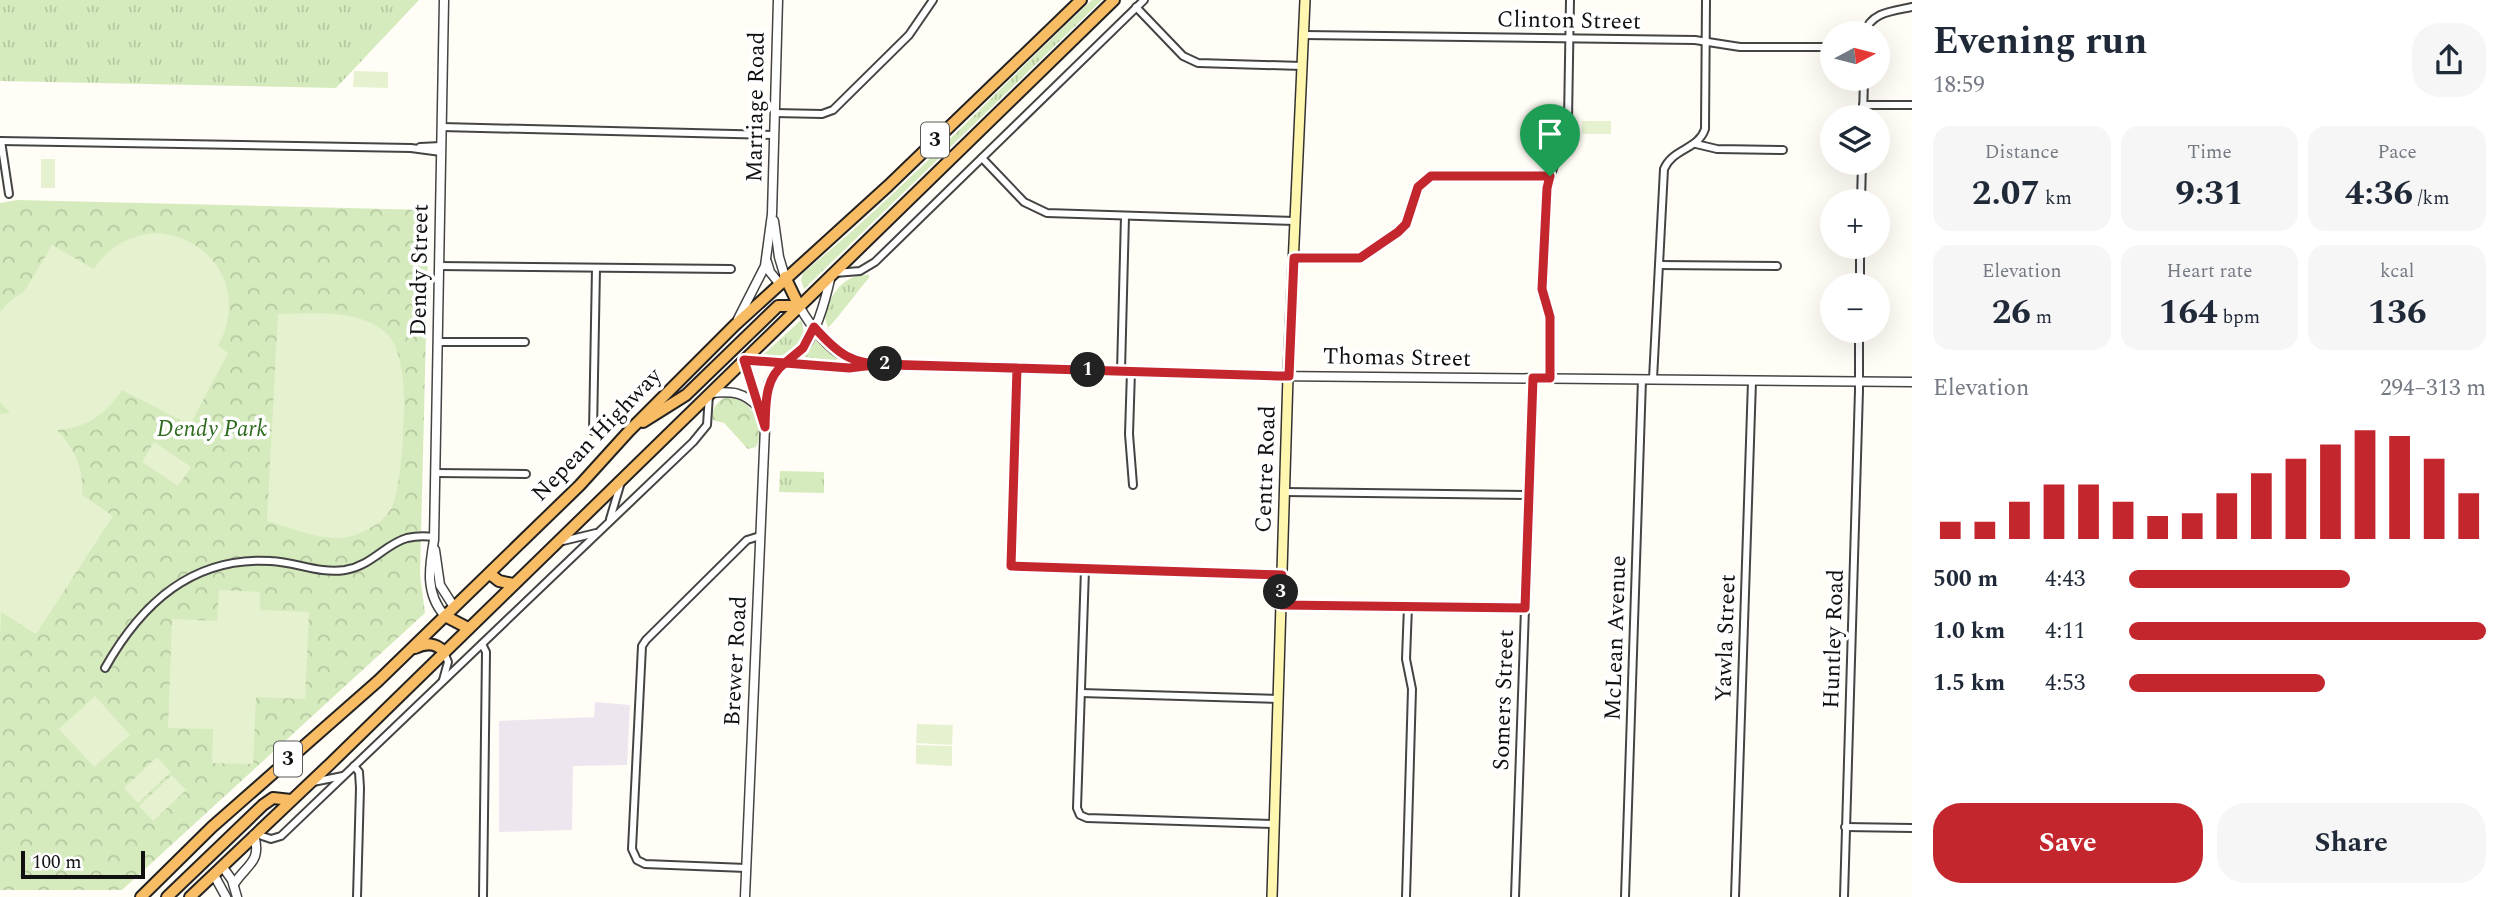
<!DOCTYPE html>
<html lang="en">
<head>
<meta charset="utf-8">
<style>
  :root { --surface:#fff; --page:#f6f6f7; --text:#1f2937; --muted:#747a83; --accent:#c4262e }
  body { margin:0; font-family:Spectral,serif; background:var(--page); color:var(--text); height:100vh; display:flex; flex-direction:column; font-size:26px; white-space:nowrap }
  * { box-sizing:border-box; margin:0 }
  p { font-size:23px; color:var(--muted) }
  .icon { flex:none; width:38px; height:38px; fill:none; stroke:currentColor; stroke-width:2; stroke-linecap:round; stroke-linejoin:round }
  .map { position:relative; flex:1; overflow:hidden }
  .side { display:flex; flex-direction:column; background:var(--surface); width:595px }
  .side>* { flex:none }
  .needle { width:46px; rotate:83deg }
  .controls { position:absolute; left:1820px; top:21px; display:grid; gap:14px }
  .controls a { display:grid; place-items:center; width:70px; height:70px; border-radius:50%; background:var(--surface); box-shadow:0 7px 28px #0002; font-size:35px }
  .scale { position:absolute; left:21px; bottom:18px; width:124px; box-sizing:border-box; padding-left:7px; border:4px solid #111; border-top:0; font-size:19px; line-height:24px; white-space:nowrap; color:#111; -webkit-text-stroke:5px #fff; paint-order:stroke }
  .pin { position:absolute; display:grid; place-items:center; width:60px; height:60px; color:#fff; margin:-72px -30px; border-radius:50% 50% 50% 0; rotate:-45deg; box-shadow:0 0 7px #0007 }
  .pin .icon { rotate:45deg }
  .km { position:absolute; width:35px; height:35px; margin:-18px; border-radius:50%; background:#222; color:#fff; font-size:19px; line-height:35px; text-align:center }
  .round { display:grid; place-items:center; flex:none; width:74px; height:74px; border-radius:28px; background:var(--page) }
  .head { display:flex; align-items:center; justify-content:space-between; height:119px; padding:0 21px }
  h1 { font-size:38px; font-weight:700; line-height:52px }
  .figures { display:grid; grid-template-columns:repeat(3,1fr); gap:10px; height:119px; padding:7px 21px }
  .figures div { display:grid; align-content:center; border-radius:18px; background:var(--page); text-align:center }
  .figures b { font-size:35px; font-weight:700 }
  .figures small { font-size:19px; font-weight:400 }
  .figures p { font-size:19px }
  .chart { height:196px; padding:14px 21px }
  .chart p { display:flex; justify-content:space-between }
  .chart svg { width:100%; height:126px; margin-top:7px; stroke:var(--accent); stroke-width:6 }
  .primary-button { display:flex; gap:14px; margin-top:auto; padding:14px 21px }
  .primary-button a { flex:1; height:80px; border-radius:28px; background:var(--accent); color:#fff; font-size:28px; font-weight:700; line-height:80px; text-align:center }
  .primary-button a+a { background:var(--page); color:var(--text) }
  ul { padding:0 21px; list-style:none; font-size:23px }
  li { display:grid; grid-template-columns:112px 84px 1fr; align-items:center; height:52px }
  li i { height:18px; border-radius:9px; background:var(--accent) }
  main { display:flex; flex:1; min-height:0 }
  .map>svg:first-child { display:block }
</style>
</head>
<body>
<main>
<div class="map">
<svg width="1912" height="897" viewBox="0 0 1912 897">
  <defs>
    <pattern id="grass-tufts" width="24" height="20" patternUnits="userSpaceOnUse" patternTransform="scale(1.75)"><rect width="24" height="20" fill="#d5ebbd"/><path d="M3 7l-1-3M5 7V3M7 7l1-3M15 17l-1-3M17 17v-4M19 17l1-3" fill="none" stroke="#b6c8a1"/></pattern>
    <pattern id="park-crowns" width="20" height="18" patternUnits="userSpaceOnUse" patternTransform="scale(1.75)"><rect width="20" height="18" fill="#d5ebbd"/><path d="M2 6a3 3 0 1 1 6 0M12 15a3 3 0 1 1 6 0" fill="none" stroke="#b6c8a1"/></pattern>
  </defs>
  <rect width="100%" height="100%" fill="#fffdf5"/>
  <path fill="#eee6ef" d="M595 702 630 705 627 765 573 766 572 830 499 832V721L594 717Z"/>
  <g fill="url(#grass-tufts)">
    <path d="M0 0H419L336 88 0 81Z"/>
    <path d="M1092 0H1102L804 289 801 280 803 273C905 189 996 91 1092 0Z"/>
    <path d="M869 275V278C855 294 843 312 828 328L824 315C832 293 843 274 869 275Z"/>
    <path d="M801 320 804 333C798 351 783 360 764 354Z"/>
    <path d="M816 338 837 358 836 361 805 357Z"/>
    <path d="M780 471 824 472V493L779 492Z"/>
  </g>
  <g fill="url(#park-crowns)">
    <path d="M17 200 429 210 420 575 425 613 122 890H0V203Z"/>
    <path d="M730 395C752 403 767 425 756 447L748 449 724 423 713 420C710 409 720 398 730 395Z"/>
  </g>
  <g fill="#e6f2cf">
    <path d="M354 71 388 72V88L353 87Z"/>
    <rect x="1582" y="121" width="29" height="13"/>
    <rect x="41" y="159" width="14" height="29"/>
    <path d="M156 233C216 237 247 294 218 346L228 353 190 425 122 390C106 414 87 428 57 430 75 449 84 469 82 495L113 516 36 634 1 612 0 641V414L10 413 0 402V312L11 300 24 292 52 245 94 269C108 247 130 235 156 233Z"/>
    <path d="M278 314C313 314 356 308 385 332 398 343 401 365 403 381 406 404 402 487 392 507 385 521 369 530 355 535 329 545 293 528 267 521Z"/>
    <path d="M154 442 191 467 178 486 142 462Z"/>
    <path d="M219 590 260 592V610L309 612 305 699 256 697 253 764 212 763 213 729 168 728 172 619 217 621Z"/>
    <path d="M95 696 130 735 94 767 59 729Z"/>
    <path d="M917 724 953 725 952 745 916 743Z"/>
    <path d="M916 745 952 746V766L916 764Z"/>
    <path d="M157 757 171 772 138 803 124 788Z"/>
    <path d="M172 775 186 790 153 821 139 806Z"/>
  </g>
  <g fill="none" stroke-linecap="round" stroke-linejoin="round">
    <g stroke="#444" stroke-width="10">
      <g id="minor">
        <path d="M1136 7 1183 56 1198 63 1302 66"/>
        <path d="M1865 33C1870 12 1894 11 1912 7"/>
        <path d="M1304 35 1695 40 1740 47H1832"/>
        <path d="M1863 105H1912"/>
        <path d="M775 113 822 114 833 110 909 35 933 0"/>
        <path d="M1863 117 1864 79"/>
        <path d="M442 127 774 135"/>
        <path d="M0 141 411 148 441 152"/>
        <path d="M1 141 9 194"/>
        <path d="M1696 144 1717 149 1783 150"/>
        <path d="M420 147 441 146"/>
        <path d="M982 158 1024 202 1047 213 1295 221"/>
        <path d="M1861 201 1862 163"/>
        <path d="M1294 258H1360L1406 224 1418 187 1431 176H1550"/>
        <path d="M1659 265 1777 266"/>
        <path d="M439 266 731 269"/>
        <path d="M835 273 860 271 875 262 1144 0"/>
        <path d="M1860 285V247"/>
        <path d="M438 342H525"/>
        <path d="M1017 368 1011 566 1282 575"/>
        <path d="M1121 371 1125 216"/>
        <path d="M1131 371 1129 434 1133 485"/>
        <path d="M1550 378 1551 317 1542 289 1547 188 1568 120 1570 0"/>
        <path d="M1653 379 1664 169C1673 148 1698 150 1705 129L1706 0"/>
        <path d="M593 431 596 268"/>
        <path d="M435 473 526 474"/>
        <path d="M1285 492 1529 495"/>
        <path d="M610 519 621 482"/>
        <path d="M563 541 596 533"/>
        <path d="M1085 569 1077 808 1080 815 1087 818 1274 824"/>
        <path d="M1281 605 1525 608"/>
        <path d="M482 644 486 652 483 897"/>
        <path d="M105 668C141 604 192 556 271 561 296 562 319 574 345 570 373 565 385 544 407 538 416 536 425 536 434 537"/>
        <path d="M443 680 448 662 444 652"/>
        <path d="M1081 693 1278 699"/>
        <path d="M354 766 359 772 360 788 357 897"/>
        <path d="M313 782 343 776"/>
        <path d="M1845 827 1912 828"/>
        <path d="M256 834 271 839 281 836 693 442 707 425 709 395"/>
        <path d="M746 868 645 864 637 860 632 849 642 646 646 640 747 540 760 536"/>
        <path d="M1406 897 1412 689 1406 659 1408 606"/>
        <path d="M1515 897 1533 378"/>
        <path d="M1625 897 1642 379"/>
        <path d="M1735 897 1752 381"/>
        <path d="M1844 897 1859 390V331"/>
      </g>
    </g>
    <g stroke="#444" stroke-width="11">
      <g id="tertiary">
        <path d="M444 0 434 540C429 568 425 594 445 616"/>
        <path d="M774 221 779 257 785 277"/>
        <path d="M767 262 770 272 779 283"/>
        <path d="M799 306C809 323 825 347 844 356 855 361 870 362 882 364L1273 376 1912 382"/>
        <path d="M738 319 765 266 772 214 778 0"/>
        <path d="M744 360 849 367 876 365"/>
        <path d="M744 360 762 417"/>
        <path d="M711 393C733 391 744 392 759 408"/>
        <path d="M435 550 440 585 454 607"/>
        <path d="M222 866 232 880 237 897"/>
        <path d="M214 875 226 897"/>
        <path d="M234 884C247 864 262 862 254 835"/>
        <path d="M745 897 765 427C766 413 764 391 771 378 778 364 794 360 804 348 818 329 826 298 831 275"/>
      </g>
    </g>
    <g stroke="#333" stroke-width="12">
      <path id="secondary" d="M1272 897 1288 376 1305 0"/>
    </g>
    <g stroke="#222" stroke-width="14">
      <g id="trunk">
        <path d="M785 277 799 306"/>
        <path d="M643 422 686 395 778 306H799"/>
        <path d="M490 574 499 581 513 584"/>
        <path d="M445 616 468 628"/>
        <path d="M415 648C425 643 436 642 444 652"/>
        <path d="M141 897 212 827 378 681 580 485 629 431 735 325 888 186 1081 0"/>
        <path d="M167 897 263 805 273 798 291 800"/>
        <path d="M190 897 330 764 1114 0"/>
      </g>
    </g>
    <use href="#minor" stroke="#fff" stroke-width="6"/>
    <use href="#tertiary" stroke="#fff" stroke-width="8"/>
    <use href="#secondary" stroke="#fff6b0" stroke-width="9"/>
    <use href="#trunk" stroke="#f7bc64" stroke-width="10"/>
  </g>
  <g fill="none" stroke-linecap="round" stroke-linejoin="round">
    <g stroke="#fff" stroke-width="14">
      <path id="route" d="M1550 176H1431L1418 187 1406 224 1398 232 1360 258H1294L1289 376H1277L882 364 849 368 785 363C764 379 766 404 765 427L744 360 785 363 803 348 814 327C839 355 851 364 889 365L1017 368 1011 566 1282 575 1281 605 1525 608 1533 378H1550V317L1542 289 1547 188 1550 176"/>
    </g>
    <use href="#route" stroke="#c4262e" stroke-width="9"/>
  </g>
  <g text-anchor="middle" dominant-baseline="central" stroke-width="7" stroke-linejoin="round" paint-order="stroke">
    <g fill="#fff" stroke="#585858" stroke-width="2">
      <rect x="921" y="122.5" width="28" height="35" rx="5"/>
      <rect x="274" y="741.5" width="28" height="35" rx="5"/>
    </g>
    <g font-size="21" font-weight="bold" fill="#111">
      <text x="935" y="140">3</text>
      <text x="288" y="759">3</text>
    </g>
    <g font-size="23" fill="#111" stroke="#fff">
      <text transform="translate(1569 21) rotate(1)">Clinton Street</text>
      <text transform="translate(756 107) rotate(-89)">Marriage Road</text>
      <text transform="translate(420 270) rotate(-89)">Dendy Street</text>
      <text transform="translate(1397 358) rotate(1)">Thomas Street</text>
      <text transform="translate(597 435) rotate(-46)">Nepean Highway</text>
      <text transform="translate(1266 469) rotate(-88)">Centre Road</text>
      <text transform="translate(1616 638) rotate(-88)">McLean Avenue</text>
      <text transform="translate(1726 638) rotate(-88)">Yawla Street</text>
      <text transform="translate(1834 639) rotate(-88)">Huntley Road</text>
      <text transform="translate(736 661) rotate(-87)">Brewer Road</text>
      <text transform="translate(1504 700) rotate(-88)">Somers Street</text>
    </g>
    <g font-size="23" font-style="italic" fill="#2f6b1f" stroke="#fff">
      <text x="212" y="429">Dendy Park</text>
    </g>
  </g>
</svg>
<div class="controls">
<a><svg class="needle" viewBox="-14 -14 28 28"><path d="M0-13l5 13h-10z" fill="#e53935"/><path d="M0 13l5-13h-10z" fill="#747a83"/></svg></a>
<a><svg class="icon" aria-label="layers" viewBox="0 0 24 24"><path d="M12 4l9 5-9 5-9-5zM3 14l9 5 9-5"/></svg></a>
<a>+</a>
<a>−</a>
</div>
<div class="scale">100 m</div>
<div class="pin" style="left:1550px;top:176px;background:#1e9e55"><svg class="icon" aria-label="arrive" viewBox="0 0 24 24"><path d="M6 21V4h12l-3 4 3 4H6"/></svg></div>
<b class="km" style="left:1088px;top:370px">1</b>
<b class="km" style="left:885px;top:364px">2</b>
<b class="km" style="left:1281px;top:592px">3</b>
</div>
<section class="side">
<div class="head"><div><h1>Evening run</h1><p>18:59</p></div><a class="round"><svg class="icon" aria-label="share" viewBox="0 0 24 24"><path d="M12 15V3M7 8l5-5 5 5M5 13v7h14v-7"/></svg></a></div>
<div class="figures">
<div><p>Distance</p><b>2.07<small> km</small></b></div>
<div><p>Time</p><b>9:31</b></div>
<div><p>Pace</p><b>4:36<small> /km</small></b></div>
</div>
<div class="figures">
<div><p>Elevation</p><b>26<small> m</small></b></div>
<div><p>Heart rate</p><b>164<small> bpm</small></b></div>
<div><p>kcal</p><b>136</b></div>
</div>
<div class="chart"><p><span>Elevation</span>294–313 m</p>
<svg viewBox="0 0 160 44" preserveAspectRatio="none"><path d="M5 44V38M15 44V38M25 44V31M35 44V25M45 44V25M55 44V31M65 44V36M75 44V35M85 44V28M95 44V21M105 44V16M115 44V11M125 44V6M135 44V8M145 44V16M155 44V28"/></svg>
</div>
<ul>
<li><b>500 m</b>4:43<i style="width:62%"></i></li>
<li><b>1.0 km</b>4:11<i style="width:100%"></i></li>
<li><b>1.5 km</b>4:53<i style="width:55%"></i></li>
</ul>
<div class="primary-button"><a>Save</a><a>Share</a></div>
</section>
</main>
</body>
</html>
